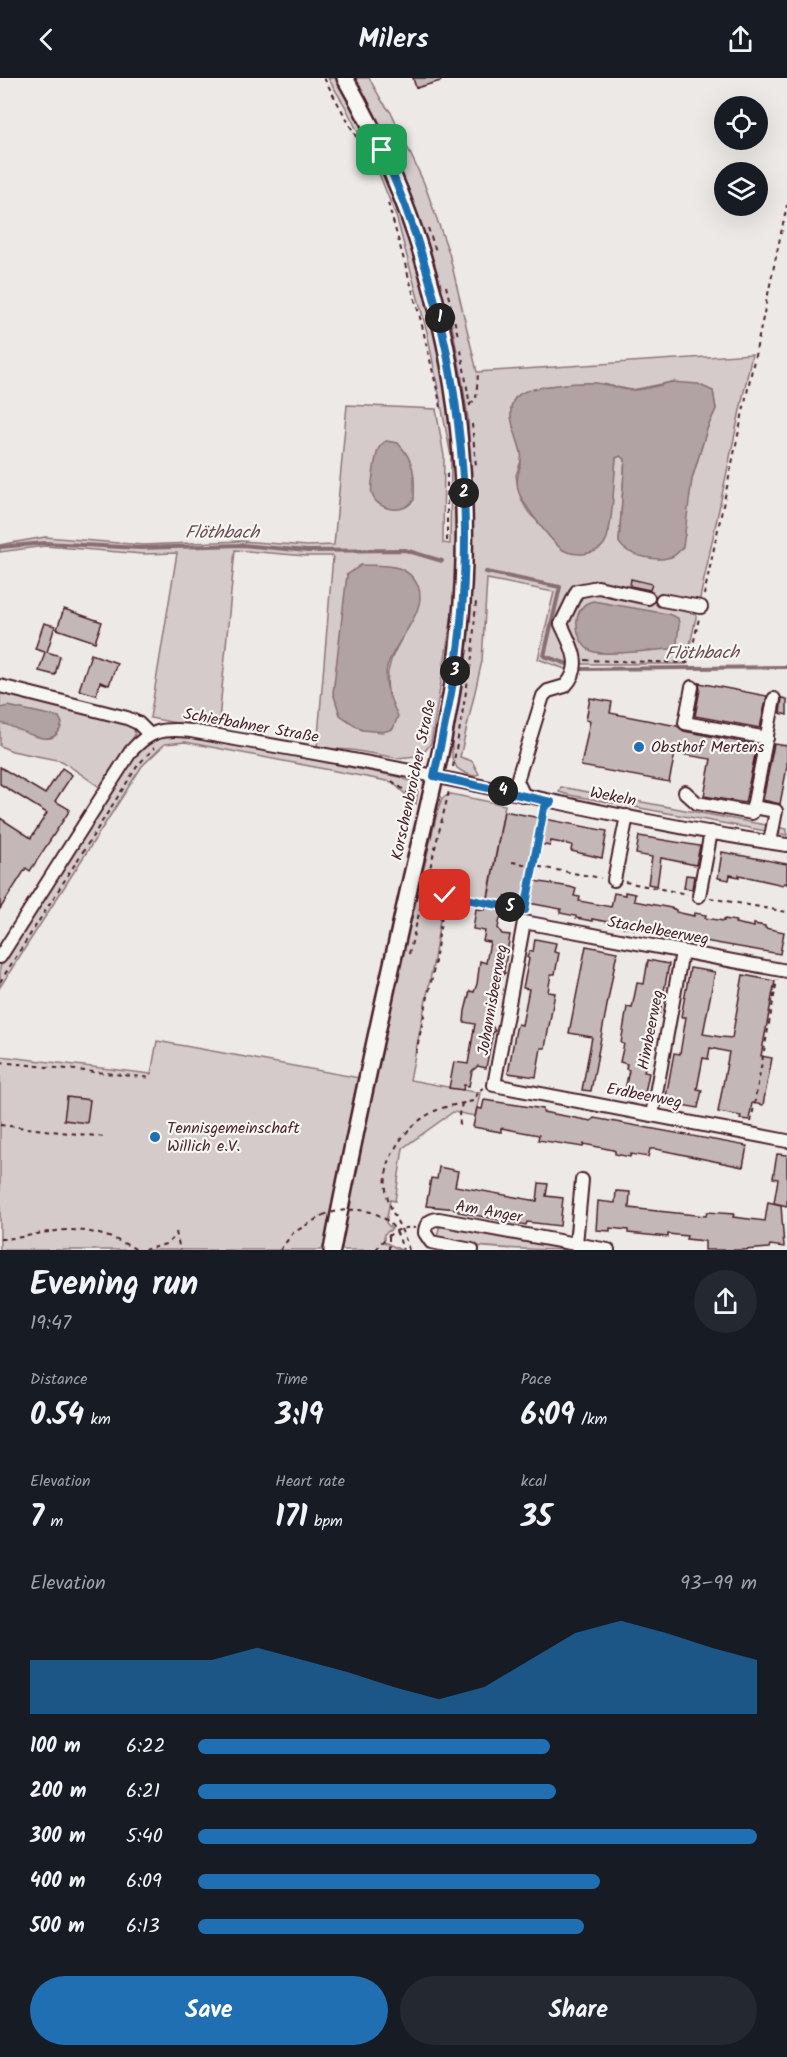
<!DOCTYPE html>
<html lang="en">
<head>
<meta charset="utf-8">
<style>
  :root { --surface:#171b24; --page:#242831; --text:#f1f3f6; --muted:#9ea1a6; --accent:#1f6fb2 }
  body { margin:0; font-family:Kalam,sans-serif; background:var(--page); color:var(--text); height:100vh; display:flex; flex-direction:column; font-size:22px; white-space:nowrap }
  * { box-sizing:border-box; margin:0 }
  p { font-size:20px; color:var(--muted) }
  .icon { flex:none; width:33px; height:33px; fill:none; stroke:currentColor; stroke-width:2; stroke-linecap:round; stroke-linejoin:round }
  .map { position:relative; height:1172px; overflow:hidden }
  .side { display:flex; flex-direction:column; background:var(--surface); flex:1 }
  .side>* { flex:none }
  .buttons { position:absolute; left:714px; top:18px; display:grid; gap:12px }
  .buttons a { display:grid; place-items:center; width:54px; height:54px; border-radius:50%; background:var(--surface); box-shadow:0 6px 24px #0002; font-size:30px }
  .pin { position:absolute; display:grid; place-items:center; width:51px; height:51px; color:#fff; margin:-26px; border-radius:12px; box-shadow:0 3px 9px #0006 }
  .km { position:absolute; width:30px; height:30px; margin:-15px; border-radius:50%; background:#222; color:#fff; font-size:16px; line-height:30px; text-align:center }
  .round { display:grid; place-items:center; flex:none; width:63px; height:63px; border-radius:32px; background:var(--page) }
  .headline { display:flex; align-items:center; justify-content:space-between; height:102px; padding:0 30px }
  h1 { font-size:33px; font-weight:700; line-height:45px }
  .figures { display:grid; grid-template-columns:repeat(3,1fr); gap:9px; height:102px; padding:6px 30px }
  .figures div { display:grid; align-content:center }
  .figures b { font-size:30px; font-weight:700 }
  .figures small { font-size:16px; font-weight:400 }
  .figures p { font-size:16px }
  .chart { height:168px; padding:12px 30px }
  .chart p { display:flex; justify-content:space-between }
  .chart svg { width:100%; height:108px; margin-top:6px; fill:var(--accent); opacity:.7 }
  .cta { display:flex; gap:12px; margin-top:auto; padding:12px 30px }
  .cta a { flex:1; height:69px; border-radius:36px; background:var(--accent); color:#fff; font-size:24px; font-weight:700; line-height:69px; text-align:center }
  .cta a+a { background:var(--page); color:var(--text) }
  ul { padding:0 30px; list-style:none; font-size:20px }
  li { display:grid; grid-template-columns:96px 72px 1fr; align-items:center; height:45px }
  li i { height:15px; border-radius:8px; background:var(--accent) }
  header { display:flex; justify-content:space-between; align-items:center; height:78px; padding:0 30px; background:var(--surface); font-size:27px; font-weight:700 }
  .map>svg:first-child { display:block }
</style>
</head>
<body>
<header><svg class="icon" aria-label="back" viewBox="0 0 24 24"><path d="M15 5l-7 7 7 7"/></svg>Milers<svg class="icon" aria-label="share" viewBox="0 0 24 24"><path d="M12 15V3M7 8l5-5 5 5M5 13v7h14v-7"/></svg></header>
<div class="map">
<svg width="787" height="1172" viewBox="0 0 787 1172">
  <rect width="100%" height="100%" fill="#ece9e6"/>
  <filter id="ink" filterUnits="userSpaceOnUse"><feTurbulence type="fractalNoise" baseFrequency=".0167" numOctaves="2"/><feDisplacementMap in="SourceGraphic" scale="12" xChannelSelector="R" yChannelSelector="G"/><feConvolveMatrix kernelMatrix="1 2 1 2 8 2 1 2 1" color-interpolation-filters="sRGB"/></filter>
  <g filter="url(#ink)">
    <g fill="#d4cbca" stroke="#8f757a" stroke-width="1.5" fill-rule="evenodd">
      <path d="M328 0H337L365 49 407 149 437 249 458 379 457 463 454 525 431 665 426 672 417 678 397 680 352 672 317 670 333 478H306L235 472 218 653 150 640 177 475 143 476 45 468 0 474V467L45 459 143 467 241 463 307 468 334 467 347 327 436 331 444 378 443 465 450 466 451 378 427 254 397 141 380 98 345 28ZM347 497 416 535C401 563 381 586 389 619Z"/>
      <path d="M351 0H369L382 23 392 36 424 105 449 175 477 294 752 276 686 586H582L576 595 538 581 554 514 487 501 482 583 460 679 472 683 479 696 473 698 463 694 457 690 452 680V660L467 573 471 532V404L468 340 461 295 451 242 399 90ZM672 304 713 313 716 331 707 351 692 401 686 434 685 457 619 464 625 381 620 378 616 380 609 454C596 452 546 447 538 443 523 434 518 413 516 397L548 308 595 305 632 312Z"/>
      <path d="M0 613 124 643 134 650 135 657 101 710 62 683 12 673 0 668Z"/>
      <path d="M184 657 400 699 412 704 418 714 416 726 392 704 185 664 165 666 142 688 0 909V889L134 680C153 661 157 659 184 657Z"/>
      <path d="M561 709 787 751V757L569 717 559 714Z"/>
      <path d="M451 716 505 727 487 823 444 816 433 887 410 1002 480 1015 475 1038 453 1034 403 1070 395 1123 390 1122 386 1145 392 1151 384 1156V1164L401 1172H340L387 944 438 731 442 720Z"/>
      <path d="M157 963 360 1000 325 1172H0V978L151 996Z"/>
      <path d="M442 1148H446L578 1172C547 1172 460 1172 437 1159L439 1150Z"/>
    </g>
    <g fill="#b1a2a3" stroke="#886e73" stroke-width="1.5">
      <path d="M672 304 698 306 713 313 716 331 707 351 692 401 683 469C678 474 675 479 667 480 657 483 633 478 625 471 624 471 619 465 619 464L625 381 620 378 616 380C614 397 613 454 604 466 596 478 574 478 563 472 552 465 523 426 519 415 513 397 524 387 521 375 518 358 500 328 520 316 531 308 581 304 596 305 608 306 620 312 632 312 645 312 659 307 672 304Z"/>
      <path d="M386 363 398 365C415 383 415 398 414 422 411 425 408 429 403 430 392 434 375 428 372 416 370 411 376 374 379 370 380 367 383 365 386 363Z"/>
      <path d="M361 487C384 488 407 484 418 508 429 533 393 565 387 589 383 607 391 623 398 638L393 651 383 654 362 652 340 637 333 615 347 497Z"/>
      <path d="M593 523 668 536 678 540 679 546 677 565 670 571C652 572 610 578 594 574 575 569 568 528 593 523Z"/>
      <path d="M8 628 59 639 62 645C55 678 19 648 0 645V630Z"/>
    </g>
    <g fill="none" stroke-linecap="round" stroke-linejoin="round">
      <g stroke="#886e73" stroke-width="4">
        <path d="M0 469 45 465 140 470 242 467 307 473 405 472 442 483"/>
        <path d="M486 494 560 509 544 578 568 586"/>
        <path d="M581 591 787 589"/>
      </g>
    </g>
    <g fill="#c4b7b7" stroke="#4a1f2b" stroke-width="1.5">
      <path d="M413 0H441V3L416 10Z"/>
      <path d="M631 501 652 506 650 512 630 508Z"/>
      <path d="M64 531 102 544 95 564 57 551Z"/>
      <path d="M44 545 55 548 47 574 60 578 55 597 39 593 45 574 35 571Z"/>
      <path d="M91 576 117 585 109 607 100 604 96 617 79 612Z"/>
      <path d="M699 605 767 618 760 650 695 638 700 611Z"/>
      <path d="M590 620 612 624 610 635 677 648 684 653 757 667 745 725 704 718 711 681 675 675 669 704 581 688 590 643 586 642Z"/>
      <path d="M782 620 787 621V637L780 635Z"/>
      <path d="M774 666 787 668V689L780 726 763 722Z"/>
      <path d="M0 689 45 716 62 690 72 697 55 723 69 731 68 735 30 793 26 790 0 831V740L31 760 47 735 0 706Z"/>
      <path d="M504 733 607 753 602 780 571 773 572 767 551 763 550 768 535 765 528 802 570 809 576 811 574 818 580 819 579 823 611 829 614 815 625 817V814L635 816 634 823 671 830 676 832V834L694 838 695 835 706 837 705 840 724 843V841L736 843 735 845 754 849V846L765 848V850L784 854 780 876 623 849 624 847 592 841V843L576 840V838L560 835 561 831 507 821 504 838 500 840 498 850 502 856 510 857 504 893 505 895 496 903 495 907 492 929 493 931 491 933 489 943 495 953 493 954 486 990 478 988 472 993 469 1008 464 1007 463 1012 449 1010 454 984 468 986 475 946 464 944 465 933 470 913 474 914 477 906 480 883 486 885 490 864 483 863 485 853 473 851 476 831 485 832 487 827Z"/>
      <path d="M639 758 700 768 696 787 661 780 657 808 648 806 652 779 636 776Z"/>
      <path d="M722 774 787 786V806L784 805 783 807 739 797V799L730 797 729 802 718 800Z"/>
      <path d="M686 797 694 798 692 811 684 810Z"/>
      <path d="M535 861 556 865 554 874 559 875 555 896H551L548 914 555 915 545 970H541L536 999 508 995 516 951 518 946 522 947 529 911 523 910 529 881 527 879 530 873 533 874Z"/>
      <path d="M586 868 617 874 591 1013 582 1012 592 959 569 955Z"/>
      <path d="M648 882 669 886 660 935 655 934 644 994 649 995 644 1020 624 1017 629 992 626 991 627 986 620 984 624 966 621 965 627 929 632 930 637 905 644 906Z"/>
      <path d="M690 890 715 894 703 956 721 959 732 960 743 897 775 903 761 978 772 980 763 1027 752 1025 749 1042 740 1041 741 1038 718 1034 729 974 710 970 708 981 703 980 697 1011 702 1012 698 1030 665 1024 674 975 680 976 686 939H681Z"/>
      <path d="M67 1019 90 1022 87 1045 64 1042Z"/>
      <path d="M484 1022 543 1031V1034L565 1038 591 1043 594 1040 747 1068 743 1089 656 1071H650L648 1079 631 1076 630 1079 615 1076V1073L613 1072 584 1066 583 1069 538 1062 539 1057 501 1050V1054L473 1049 477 1030 482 1031Z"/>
      <path d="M777 1076 787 1077V1128L774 1125 778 1101 773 1100Z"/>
      <path d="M439 1089 458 1093 455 1108 537 1123 539 1105 548 1106 546 1118 563 1120 560 1148 527 1144 526 1147 458 1134V1131L426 1128 431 1100 437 1101Z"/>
      <path d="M616 1113 630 1114 629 1130 686 1136 706 1138 707 1134 734 1136 733 1139 765 1143 768 1124 781 1127 784 1169 770 1167 769 1170 744 1172H705V1163L686 1161 687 1158 668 1156V1159L628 1155V1152L610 1150V1153L596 1152 598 1123 615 1125Z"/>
    </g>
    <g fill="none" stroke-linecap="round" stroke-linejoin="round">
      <g stroke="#4a1f2b" stroke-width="16">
        <g id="minor">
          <path d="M662 522 701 529"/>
          <path d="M0 608 127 640 138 645 149 656"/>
          <path d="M692 609 685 645 767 660"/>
          <path d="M685 714 697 725 752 735 774 621"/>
          <path d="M524 718 517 703 543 618 548 613 565 608C585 588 570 566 561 546L577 513 598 509 648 520"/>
          <path d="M753 729 776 733 770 764"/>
          <path d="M614 802 627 738"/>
          <path d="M699 818 711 754"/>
          <path d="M0 879 131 673C150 652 163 650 191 653 273 668 356 681 438 699 554 723 669 750 787 767"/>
          <path d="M787 893 524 844 494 1007 787 1063"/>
          <path d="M652 1037 682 874"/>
          <path d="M576 1166 582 1102"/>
          <path d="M472 1172 431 1164 425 1155C425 1147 429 1141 439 1141L608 1172"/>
        </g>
      </g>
      <g stroke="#4a1f2b" stroke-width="20">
        <path id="major" d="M332 1172C355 1051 382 930 409 810 429 724 452 637 460 549 478 358 440 166 345 0"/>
      </g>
      <g stroke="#4a1f2b" stroke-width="2" stroke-dasharray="4.5 4.5" stroke-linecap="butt">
        <path d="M324 0 376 95"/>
        <path d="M388 125 421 243 441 329"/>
        <path d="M428 150 436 173"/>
        <path d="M446 208 458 258"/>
        <path d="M461 272 470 328"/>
        <path d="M470 326 476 321 478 296"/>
        <path d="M472 346 476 388"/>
        <path d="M447 463V394"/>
        <path d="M704 517 787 127"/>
        <path d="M585 582 689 585 699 540"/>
        <path d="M453 689 472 579 476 523"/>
        <path d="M392 703 416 721"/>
        <path d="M512 784 601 800"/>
        <path d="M625 804 687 816"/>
        <path d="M710 820 787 834"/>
        <path d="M504 828 506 817"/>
        <path d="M525 833 543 732"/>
        <path d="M409 876 449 713"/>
        <path d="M0 904 138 687 154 670"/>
        <path d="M416 975 434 890 445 817 522 831"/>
        <path d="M0 984 152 1000"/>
        <path d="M751 1044 777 902"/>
        <path d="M0 1047 105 1059"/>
        <path d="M460 1047 459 1036 462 1026"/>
        <path d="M176 1154 180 1172"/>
        <path d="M0 1161C19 1161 37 1155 56 1153 85 1149 112 1158 137 1172"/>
        <path d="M402 1170 403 1172"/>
        <path d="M144 1172 166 1166 176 1158"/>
        <path d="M280 1172 293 1155 323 1137"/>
        <path d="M376 1172C385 1158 398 1148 415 1150"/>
        <path d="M389 1172V1158"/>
        <path d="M409 1172C404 1153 393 1139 388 1121 377 1085 405 1046 437 1032 448 1027 462 1026 473 1023L480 1012 483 1010"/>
      </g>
      <use href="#minor" stroke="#f6f6f2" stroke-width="12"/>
      <use href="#major" stroke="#f6f6f2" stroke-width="15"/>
      <path stroke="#4a1f2b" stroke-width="2" stroke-dasharray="4.5 4.5" stroke-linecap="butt" d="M323 1137C356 1126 394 1130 402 1170"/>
    </g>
  </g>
  <g fill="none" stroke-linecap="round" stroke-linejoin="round" filter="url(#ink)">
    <g stroke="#fff" stroke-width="12">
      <path id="route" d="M382 72C450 223 477 390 460 555 455 603 444 650 434 698L551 724 544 730 525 832 445 817"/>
    </g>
    <use href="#route" stroke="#1f6fb2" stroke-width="8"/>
  </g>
  <g fill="#1f6fb2" stroke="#f6f6f2" stroke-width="2">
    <circle cx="639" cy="669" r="6"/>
    <circle cx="155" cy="1059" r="6"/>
  </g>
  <g text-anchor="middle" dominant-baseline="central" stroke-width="4.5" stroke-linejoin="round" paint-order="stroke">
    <g font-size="16" fill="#4a1f2b" stroke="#f6f6f2">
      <text transform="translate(251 648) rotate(10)">Schiefbahner Straße</text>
      <text transform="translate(414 702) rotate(-78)">Korschenbroicher Straße</text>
      <text transform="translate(613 719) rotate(11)">Wekeln</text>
      <text transform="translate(658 853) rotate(10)">Stachelbeerweg</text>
      <text transform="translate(493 922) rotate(-80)">Johannisbeerweg</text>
      <text transform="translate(651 952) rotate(-79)">Himbeerweg</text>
      <text transform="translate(644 1018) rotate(11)">Erdbeerweg</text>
      <text transform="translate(489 1134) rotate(10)">Am Anger</text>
    </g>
    <g font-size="16" fill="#4a1f2b" stroke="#f6f6f2" text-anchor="start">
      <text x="651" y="669">Obsthof Mertens</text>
      <text x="167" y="1050">Tennisgemeinschaft<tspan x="167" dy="18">Willich e.V.</tspan></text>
    </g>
    <g font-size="18" font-style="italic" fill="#6e4d55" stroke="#f6f6f2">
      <text x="222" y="455">Flöthbach</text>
      <text transform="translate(702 576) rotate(-1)">Flöthbach</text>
    </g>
  </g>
</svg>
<div class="buttons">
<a><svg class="icon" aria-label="locate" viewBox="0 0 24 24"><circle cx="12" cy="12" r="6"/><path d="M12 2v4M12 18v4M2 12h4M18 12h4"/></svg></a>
<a><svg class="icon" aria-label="layers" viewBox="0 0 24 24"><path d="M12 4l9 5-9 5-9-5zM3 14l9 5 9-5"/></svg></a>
</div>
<div class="pin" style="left:382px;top:72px;background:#1e9e55"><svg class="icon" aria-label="arrive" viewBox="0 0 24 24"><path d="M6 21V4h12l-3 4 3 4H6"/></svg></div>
<div class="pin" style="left:445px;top:817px;background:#d93025"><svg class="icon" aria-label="check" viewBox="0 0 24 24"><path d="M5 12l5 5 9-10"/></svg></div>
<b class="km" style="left:440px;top:240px">1</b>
<b class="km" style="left:464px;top:415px">2</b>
<b class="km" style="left:455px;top:593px">3</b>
<b class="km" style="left:503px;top:713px">4</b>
<b class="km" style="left:510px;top:829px">5</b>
</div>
<section class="side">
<div class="headline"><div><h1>Evening run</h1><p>19:47</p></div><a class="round"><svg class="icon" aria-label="share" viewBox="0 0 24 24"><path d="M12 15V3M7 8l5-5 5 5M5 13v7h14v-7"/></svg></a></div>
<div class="figures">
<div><p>Distance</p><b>0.54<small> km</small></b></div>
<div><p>Time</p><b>3:19</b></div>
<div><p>Pace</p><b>6:09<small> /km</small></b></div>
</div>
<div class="figures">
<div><p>Elevation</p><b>7<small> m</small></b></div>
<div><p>Heart rate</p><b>171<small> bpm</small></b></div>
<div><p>kcal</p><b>35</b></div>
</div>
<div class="chart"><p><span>Elevation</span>93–99 m</p>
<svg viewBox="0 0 160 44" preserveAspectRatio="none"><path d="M0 44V22L10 22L20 22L30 22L40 22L50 17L60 22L70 27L80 33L90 38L100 33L110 22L120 11L130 6L140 11L150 17L160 22V44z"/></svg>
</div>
<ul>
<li><b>100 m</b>6:22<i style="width:63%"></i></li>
<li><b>200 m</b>6:21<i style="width:64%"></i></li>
<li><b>300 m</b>5:40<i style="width:100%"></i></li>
<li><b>400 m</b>6:09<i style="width:72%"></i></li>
<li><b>500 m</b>6:13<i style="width:69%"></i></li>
</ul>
<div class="cta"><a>Save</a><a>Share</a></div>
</section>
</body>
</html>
